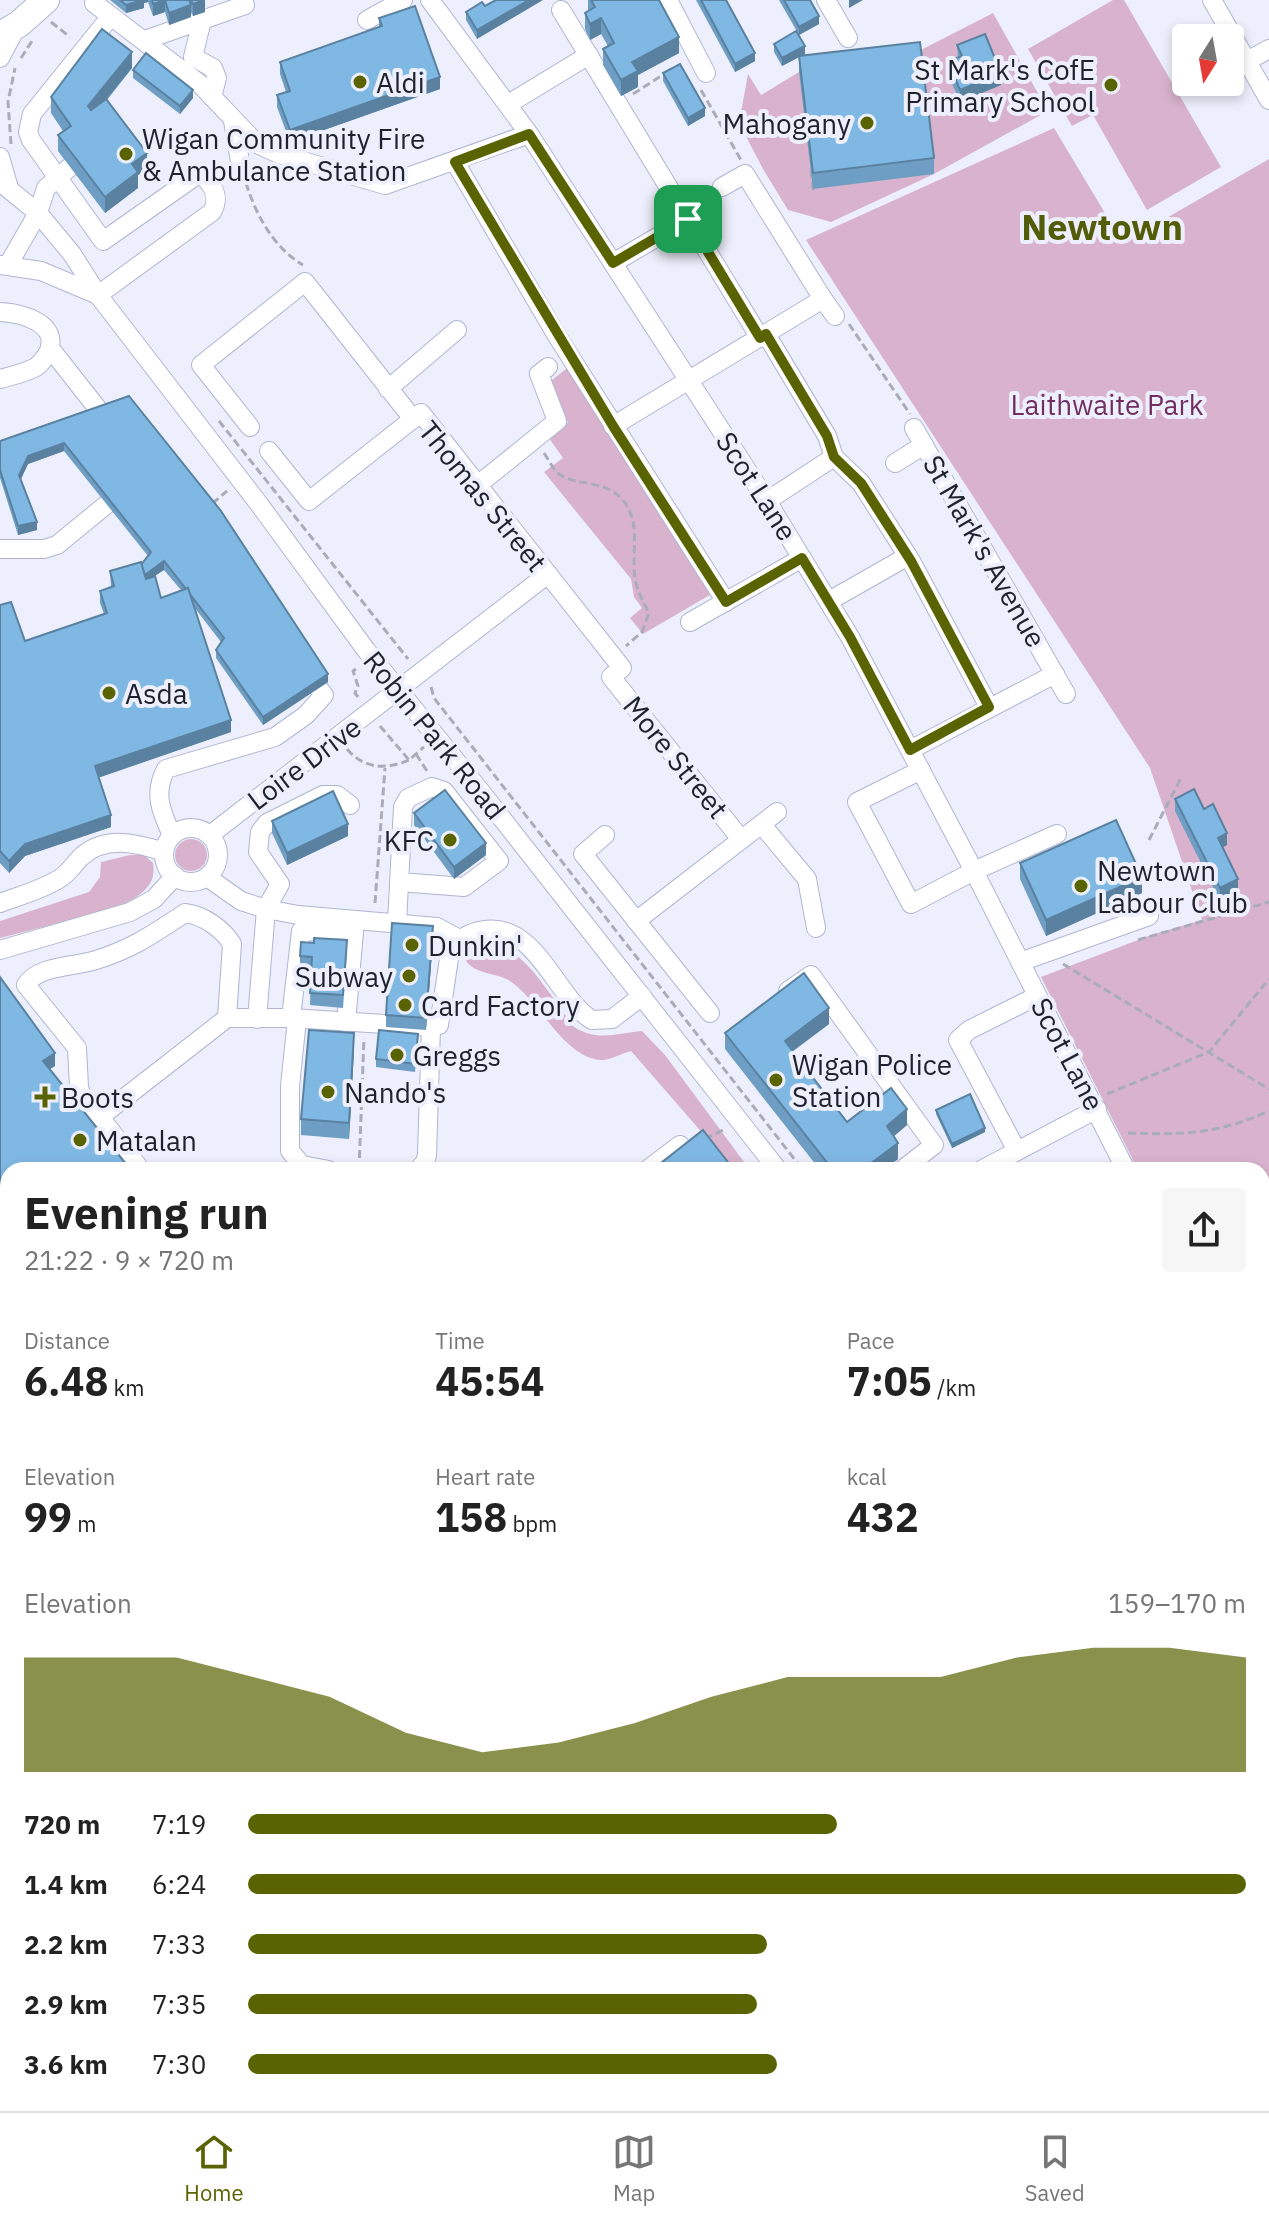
<!DOCTYPE html>
<html lang="en">
<head>
<meta charset="utf-8">
<style>
  :root { --surface:#fff; --page:#f6f6f6; --text:#222; --muted:#767676; --line:#e0e0e0; --accent:#596302 }
  body { margin:0; font-family:"IBM Plex Sans",sans-serif; background:var(--page); color:var(--text); height:100vh; display:flex; flex-direction:column; font-size:30px; white-space:nowrap }
  * { box-sizing:border-box; margin:0 }
  p { font-size:26px; color:var(--muted) }
  .icon { flex:none; width:44px; height:44px; fill:none; stroke:currentColor; stroke-width:2; stroke-linecap:round; stroke-linejoin:round }
  .map { position:relative; flex:1; overflow:hidden }
  .panel { position:absolute; left:0px; top:1162px; width:1270px; height:950px; display:flex; flex-direction:column; background:var(--surface); border-radius:24px 24px 0 0; box-shadow:0 4px 12px #0003 }
  .panel>* { flex:none }
  .needle { width:52px; rotate:191deg }
  .controls { position:absolute; left:1172px; top:24px; display:grid; gap:16px }
  .controls a { display:grid; place-items:center; width:72px; height:72px; border-radius:8px; background:var(--surface); box-shadow:0 4px 12px #0003; font-size:40px }
  .pin { position:absolute; display:grid; place-items:center; width:68px; height:68px; color:#fff; margin:-34px; border-radius:16px; box-shadow:0 4px 12px #0006 }
  .round { display:grid; place-items:center; flex:none; width:84px; height:84px; border-radius:8px; background:var(--page) }
  .headline { display:flex; align-items:center; justify-content:space-between; height:136px; padding:0 24px }
  h1 { font-size:44px; font-weight:700; line-height:60px }
  .figures { display:grid; grid-template-columns:repeat(3,1fr); gap:12px; height:136px; padding:8px 24px }
  .figures div { display:grid; align-content:center }
  .figures b { font-size:40px; font-weight:700 }
  .figures small { font-size:22px; font-weight:400 }
  .figures p { font-size:22px }
  .chart { height:224px; padding:16px 24px }
  .chart p { display:flex; justify-content:space-between }
  .chart svg { width:100%; height:144px; margin-top:8px; fill:var(--accent); opacity:.7 }
  ul { padding:0 24px; list-style:none; font-size:26px }
  li { display:grid; grid-template-columns:128px 96px 1fr; align-items:center; height:60px }
  li i { height:20px; border-radius:10px; background:var(--accent) }
  .dock { display:flex; justify-content:space-around; align-items:center; height:112px; border-top:2px solid var(--line); background:var(--surface); font-size:22px; color:var(--muted) }
  .dock a { display:grid; justify-items:center; gap:4px }
  .dock .on { color:var(--accent) }
  .map>svg:first-child { display:block }
</style>
</head>
<body>
<div class="map">
<svg width="1269" height="2111" viewBox="0 0 1269 2111">
  <rect width="100%" height="100%" fill="#edf0fc"/>
  <g fill="#d9b3cd">
    <path d="M1113 0H1124L1221 167 1147 210 1093 115 1072 126 1028 49Z"/>
    <path d="M993 13 1048 111 934 174 831 222 788 210 763 169 739 123 748 74 761 95 799 72 919 51Z"/>
    <path d="M1054 128 1123 243 1269 159V1375L1262 1376V1170H1138L1041 977 1151 935 1202 920 1150 768 806 240Z"/>
    <path d="M571 365 715 592 643 634 630 618 642 608 634 597 631 579 544 472 563 458 549 438 568 422 549 393 552 380Z"/>
    <circle cx="191" cy="855" r="16"/>
    <path d="M130 855H144L153 863C158 889 134 899 113 909L0 938V921L89 892 100 877 101 862Z"/>
    <path d="M494 943C528 953 553 1000 574 1027 598 1042 617 1033 642 1031L665 1055 750 1170H730L705 1136 631 1051C623 1053 610 1060 602 1060 564 1059 539 1000 510 981 496 972 476 975 466 961L472 948Z"/>
    <path d="M0 1480 8 1489V1813L0 1824Z"/>
    <path d="M8 1966V2094L0 2086V1974Z"/>
    <path d="M1262 2065 1269 2066V2111H1115L1112 2104H1262Z"/>
    <path d="M19 2104H507L508 2111H26Z"/>
  </g>
  <g fill="none" stroke-linecap="round" stroke-linejoin="round">
    <path stroke="#61b7c7" stroke-width="5" d="M1232 2104 1253 2111"/>
    <g stroke="#aeb5d1" stroke-width="20">
      <g id="minor">
        <path d="M430 0 529 134 767 501 850 637 974 871 1126 1170"/>
        <path d="M668 0 706 73"/>
        <path d="M826 0 848 38"/>
        <path d="M1212 0 1269 100"/>
        <path d="M94 3 201 85 257 144 279 154 385 185 529 134"/>
        <path d="M561 10 760 338"/>
        <path d="M202 20 193 57 213 68 217 78 212 97"/>
        <path d="M367 20 403 0"/>
        <path d="M145 40 245 5"/>
        <path d="M0 58 17 26"/>
        <path d="M1247 61 1269 49"/>
        <path d="M510 103 589 55"/>
        <path d="M233 121 241 167"/>
        <path d="M0 157 9 188"/>
        <path d="M455 162 557 336 726 602"/>
        <path d="M0 182 38 213 72 254 98 295 259 504 366 650 478 788 778 1170"/>
        <path d="M613 263 688 219"/>
        <path d="M0 265 41 271 98 295"/>
        <path d="M8 265 38 213 46 188 70 167"/>
        <path d="M98 295 212 212C220 198 214 186 203 176L197 175 103 241 31 140 28 132 32 114 111 16"/>
        <path d="M823 299 835 316"/>
        <path d="M0 312C21 313 61 323 48 353 45 358 41 363 36 367 25 373 11 376 0 379"/>
        <path d="M766 334 827 436 834 457 861 483 911 561 989 707"/>
        <path d="M50 348 112 427"/>
        <path d="M388 389 457 330"/>
        <path d="M613 426 823 299 745 174 722 187"/>
        <path d="M250 427 201 365 305 282 413 419 421 413 622 668 611 677 740 838"/>
        <path d="M914 428 1066 694"/>
        <path d="M269 451 309 501 413 419"/>
        <path d="M895 463 924 445"/>
        <path d="M479 484 557 421 539 374 548 367"/>
        <path d="M767 501 834 457"/>
        <path d="M0 549H44L57 545 123 491"/>
        <path d="M829 601 908 556"/>
        <path d="M690 622 802 558"/>
        <path d="M910 750 1055 674"/>
        <path d="M921 770 857 802 911 904 974 871 1057 834"/>
        <path d="M762 825 807 879 816 928"/>
        <circle cx="191" cy="855" r="27"/>
        <path d="M172 835C161 812 153 793 166 769L275 737 306 715 324 695 304 670"/>
        <path d="M210 835 548 574"/>
        <path d="M605 835 583 854 710 1013"/>
        <path d="M207 877 241 901 266 909 298 915 437 927 461 940"/>
        <path d="M0 903C19 896 41 890 59 879 68 874 73 865 81 857 105 835 137 843 164 852"/>
        <path d="M636 921 777 812"/>
        <path d="M397 923 403 807 408 798 432 787 444 791 499 861 464 887 399 882"/>
        <path d="M0 950 130 912 154 899 175 876"/>
        <path d="M1020 962 1149 916"/>
        <path d="M788 991 811 975 934 1145 902 1170"/>
        <path d="M291 1018 301 931 354 932 346 1022"/>
        <path d="M257 1019 266 909 280 884 258 852 260 832 267 823 323 795H337L350 805"/>
        <path d="M297 1019 290 1086V1151L302 1165 329 1170"/>
        <path d="M100 1117 227 1018H291L431 1027 439 1025 450 952C455 941 467 934 479 931 535 917 556 999 592 1020L612 1019 642 996"/>
        <path d="M1017 1151 958 1040 969 1030 1037 996"/>
        <path d="M141 1170 100 1117 82 1098 79 1087 77 1048 26 985C38 965 75 967 96 960 134 948 153 934 185 913 203 915 223 929 232 944L227 1018"/>
        <path d="M418 1170 425 1162 427 1155 431 1027"/>
        <path d="M647 1170 680 1145"/>
        <path d="M981 1170 1097 1109"/>
        <path d="M0 1282 8 1292"/>
        <path d="M0 1347 8 1341"/>
        <path d="M0 1397 8 1407"/>
        <path d="M1262 1399 1269 1397"/>
        <path d="M1262 1566 1269 1594"/>
        <path d="M1262 1791 1269 1787"/>
        <path d="M1262 1855 1269 1866"/>
        <path d="M0 1972 8 1963"/>
        <path d="M0 2100 11 2111"/>
        <path d="M507 2104 508 2111"/>
        <path d="M561 2104H573"/>
        <path d="M627 2104 640 2111"/>
        <path d="M1059 2104 1064 2111"/>
        <path d="M694 2111 696 2104"/>
      </g>
    </g>
    <g stroke="#aeb5d1" stroke-width="28">
      <path id="highway" d="M0 35 19 24 46 0"/>
    </g>
    <g stroke="#aaadb9" stroke-width="3" stroke-dasharray="8 4" stroke-linecap="butt">
      <path d="M51 22 70 37"/>
      <path d="M21 58 32 41"/>
      <path d="M922 64 950 67"/>
      <path d="M701 90 741 160"/>
      <path d="M633 94 664 74"/>
      <path d="M11 144 8 102 15 68"/>
      <path d="M811 170 813 189 815 188"/>
      <path d="M246 183C256 215 273 247 303 265"/>
      <path d="M849 324 910 414"/>
      <path d="M219 421 408 659"/>
      <path d="M544 453C548 459 553 469 559 474 574 486 604 479 622 499 642 521 631 552 635 578 637 591 643 601 649 613L642 632 626 646"/>
      <path d="M215 504 214 502 227 491"/>
      <path d="M431 687 434 698 803 1170"/>
      <path d="M358 697 355 693 358 686 353 671 359 667"/>
      <path d="M380 726 409 760 424 747"/>
      <path d="M347 749C364 769 386 770 409 760"/>
      <path d="M416 754 427 771"/>
      <path d="M1149 840 1182 776"/>
      <path d="M375 903 385 768"/>
      <path d="M1138 940 1269 902"/>
      <path d="M1063 964 1269 1089"/>
      <path d="M1107 1094 1209 1052 1269 979"/>
      <path d="M1128 1133C1183 1135 1218 1134 1269 1111"/>
      <path d="M705 1139 723 1130"/>
      <path d="M359 1170 364 1038"/>
      <path d="M1262 1766 1269 1762"/>
      <path d="M885 2104 890 2111"/>
      <path d="M951 2111 960 2104"/>
    </g>
    <use href="#minor" stroke="#fff" stroke-width="18"/>
    <use href="#highway" stroke="#fff" stroke-width="26"/>
  </g>
  <g fill="#6e9ec4" fill-rule="evenodd">
    <path d="M110 0H205V12L193 16 191 12V17L169 25 165 12 153 16 148 2 144 3V8L126 13Z"/>
    <path d="M588 0H659L679 53 638 75V87L621 96 603 65V49L608 46 601 34 590 40 585 29V13L588 11Z"/>
    <path d="M696 0H726L755 61 735 72Z"/>
    <path d="M779 0H810L819 24 799 35Z"/>
    <path d="M482 2 477 39 466 20V12Z"/>
    <path d="M379 18 440 89 290 142 277 107V95L286 92 280 74V62L379 27Z"/>
    <path d="M774 44 805 54 803 55 934 158V174L813 189 799 72V57L782 66 774 52Z"/>
    <path d="M957 45 1001 85 960 102 948 74V61L958 57Z"/>
    <path d="M132 68 107 100 147 169 138 175V188L105 213 58 151V135L63 131 51 113V97Z"/>
    <path d="M133 70 193 98 180 114 133 78Z"/>
    <path d="M663 73 705 116 688 126 663 81Z"/>
    <path d="M129 396 328 682 263 725 216 658V650L221 642 194 607 231 732 99 777 111 827 25 856 9 873 0 863V605L25 641 104 614 100 603V591L111 587 110 571 141 565 148 556 64 451 28 464 21 479 37 530 18 535 0 478V441ZM164 570 181 590 161 598 154 576Z"/>
    <path d="M1175 799 1204 809 1227 845 1222 847 1238 891 1220 901 1175 811Z"/>
    <path d="M414 813 486 855 454 879 414 825Z"/>
    <path d="M272 821 348 836 287 865 272 833Z"/>
    <path d="M1020 863 1142 893 1046 936 1020 879Z"/>
    <path d="M433 938 426 1030 386 1027V1015Z"/>
    <path d="M314 943 347 952 343 1008 310 1005 311 969 300 968V956Z"/>
    <path d="M0 977 55 1066 50 1069 8 1170V1256L0 1245Z"/>
    <path d="M829 1024 793 1051 847 1122 907 1125 894 1136 898 1159 883 1170H820L725 1049V1033Z"/>
    <path d="M418 1043 415 1072 376 1067V1059Z"/>
    <path d="M354 1049 349 1139 301 1135V1119Z"/>
    <path d="M936 1110 985 1132 952 1148 936 1114Z"/>
    <path d="M41 2104H166L173 2111H48Z"/>
  </g>
  <g fill="#5a81a0">
    <path d="M137 0H148V2L144 3V8L126 13V5Z"/>
    <path d="M165 0V12L153 16V4Z"/>
    <path d="M205 0V12L193 16V4Z"/>
    <path d="M529 0H543L477 39V30Z"/>
    <path d="M849 0H863L849 8Z"/>
    <path d="M191 5V17L169 25V13Z"/>
    <path d="M819 16V24L799 35V27Z"/>
    <path d="M601 18V34L590 40V24Z"/>
    <path d="M679 37V53L638 75V87L621 96V80L632 62Z"/>
    <path d="M805 46V54L782 66V58Z"/>
    <path d="M132 52V68L88 122V106Z"/>
    <path d="M755 53V61L735 72V64Z"/>
    <path d="M1001 73V85L960 102V90Z"/>
    <path d="M440 77V89L290 142V130Z"/>
    <path d="M193 90V98L180 114V106Z"/>
    <path d="M705 108V116L688 126V118Z"/>
    <path d="M147 153V169L138 175V188L105 213V197L132 164Z"/>
    <path d="M64 443V451L28 464 19 483V475L28 456Z"/>
    <path d="M37 522V530L18 535V526Z"/>
    <path d="M164 561V570L144 583V575Z"/>
    <path d="M328 674V682L263 725V717Z"/>
    <path d="M231 720V732L95 779V766Z"/>
    <path d="M111 815V827L25 856 9 873V861L25 844Z"/>
    <path d="M348 824V836L287 865V853Z"/>
    <path d="M1227 833V845L1218 850V838Z"/>
    <path d="M486 843V855L454 879V867Z"/>
    <path d="M1142 877V893L1046 936V920Z"/>
    <path d="M1238 879V891L1220 901V888Z"/>
    <path d="M433 926V938L426 1030V1018Z"/>
    <path d="M829 1008V1024L785 1057V1041Z"/>
    <path d="M354 1033V1049L349 1139V1123Z"/>
    <path d="M55 1053V1066L43 1073V1061Z"/>
    <path d="M907 1109V1125L887 1142V1126Z"/>
    <path d="M985 1128V1132L952 1148V1144Z"/>
    <path d="M898 1143V1159L883 1170H862Z"/>
  </g>
  <g fill="#80b8e4" stroke="#5a81a0" stroke-width="2">
    <path d="M120 0H143L126 5Z"/>
    <path d="M152 0H189L191 5 169 13 165 0 153 4Z"/>
    <path d="M191 0H204L193 4Z"/>
    <path d="M496 0H529L477 30 466 12 482 2 485 6Z"/>
    <path d="M591 0H659L679 37 632 62 638 71 621 80 603 49 614 43 601 18 590 24 585 13 595 7Z"/>
    <path d="M701 0H726L755 53 735 64Z"/>
    <path d="M784 0H810L819 16 799 27Z"/>
    <path d="M415 6 440 77 290 130 277 95 290 91 280 62 382 26 379 18Z"/>
    <path d="M102 29 132 52 88 106 91 110 106 99 147 153 132 164 138 172 105 197 58 135 71 126 51 97Z"/>
    <path d="M796 31 805 46 782 58 774 44Z"/>
    <path d="M985 34 1001 73 960 90 948 61 962 56 957 45Z"/>
    <path d="M920 42 934 158 813 173 799 56Z"/>
    <path d="M146 53 193 90 180 106 133 70Z"/>
    <path d="M680 64 705 108 688 118 663 73Z"/>
    <path d="M129 396 221 511 328 674 263 717 216 650 224 638 189 593 188 588 186 589 164 561 145 575 141 565 151 552 64 443 28 456 19 475 37 522 18 526 0 470V441Z"/>
    <path d="M141 562 146 579 155 576 161 598 188 588 231 720 95 766 111 815 25 844 9 861 0 851V605L11 602 25 641 107 613 100 591 114 586 110 571Z"/>
    <path d="M1194 789 1204 809 1213 804 1227 833 1218 838 1238 879 1220 888 1175 799Z"/>
    <path d="M445 790 486 843 454 867 414 813Z"/>
    <path d="M333 791 348 824 287 853 272 821Z"/>
    <path d="M1116 820 1142 877 1046 920 1020 863Z"/>
    <path d="M392 923 433 926 426 1018 386 1015Z"/>
    <path d="M314 938 347 940 343 995 310 993 312 957 300 956 301 942 314 943Z"/>
    <path d="M804 973 829 1008 785 1041 847 1122 891 1088 907 1109 887 1126 898 1143 862 1170H833L725 1033Z"/>
    <path d="M0 977 55 1053 43 1061 131 1170H8V1244L0 1233Z"/>
    <path d="M309 1030 354 1033 349 1123 301 1119Z"/>
    <path d="M379 1030 418 1034 415 1064 376 1059Z"/>
    <path d="M970 1094 985 1128 952 1144 936 1110Z"/>
    <path d="M703 1130 734 1170H652Z"/>
    <path d="M6 1473H8V1501Z"/>
    <path d="M57 2104H166L173 2111H64Z"/>
    <path d="M423 2104H462L469 2111H415Z"/>
  </g>
  <g fill="none" stroke-linecap="round" stroke-linejoin="round">
    <g stroke="#fff" stroke-width="16">
      <path id="route" d="M529 134 613 263 688 219 760 338 766 334 827 436 834 457 861 483 911 561 989 707 910 750 850 637 802 558 726 602 613 426 455 162Z"/>
    </g>
    <use href="#route" stroke="#596302" stroke-width="10"/>
  </g>
  <g fill="#596302" stroke="#edf0fc" stroke-width="3">
    <circle cx="360" cy="82" r="8"/>
    <circle cx="1111" cy="85" r="8"/>
    <circle cx="867" cy="123" r="8"/>
    <circle cx="126" cy="154" r="8"/>
    <circle cx="109" cy="693" r="8"/>
    <circle cx="450" cy="840" r="8"/>
    <circle cx="1081" cy="886" r="8"/>
    <circle cx="412" cy="945" r="8"/>
    <circle cx="409" cy="976" r="8"/>
    <circle cx="405" cy="1005" r="8"/>
    <circle cx="397" cy="1055" r="8"/>
    <circle cx="776" cy="1080" r="8"/>
    <circle cx="328" cy="1092" r="8"/>
    <path d="M41 1085h8v8h8v8h-8v8h-8v-8h-8v-8h8z"/>
    <circle cx="80" cy="1140" r="8"/>
  </g>
  <g text-anchor="middle" dominant-baseline="central" stroke-width="8" stroke-linejoin="round" paint-order="stroke">
    <g font-size="28" fill="#1f222c" stroke="#edf0fc" text-anchor="start">
      <text x="1095" y="69" text-anchor="end">St Mark's CofE<tspan x="1095" dy="32">Primary School</tspan></text>
      <text x="376" y="82">Aldi</text>
      <text x="851" y="123" text-anchor="end">Mahogany</text>
      <text x="142" y="138">Wigan Community Fire<tspan x="142" dy="32">&amp; Ambulance Station</tspan></text>
      <text x="125" y="693">Asda</text>
      <text x="434" y="840" text-anchor="end">KFC</text>
      <text x="1097" y="870">Newtown<tspan x="1097" dy="32">Labour Club</tspan></text>
      <text x="428" y="945">Dunkin'</text>
      <text x="393" y="976" text-anchor="end">Subway</text>
      <text x="421" y="1005">Card Factory</text>
      <text x="413" y="1055">Greggs</text>
      <text x="792" y="1064">Wigan Police<tspan x="792" dy="32">Station</tspan></text>
      <text x="344" y="1092">Nando's</text>
      <text x="61" y="1097">Boots</text>
      <text x="96" y="1140">Matalan</text>
    </g>
    <g font-size="28" fill="#712e61" stroke="#edf0fc">
      <text x="1107" y="404">Laithwaite Park</text>
    </g>
    <g font-size="28" fill="#1f222c" stroke="#edf0fc">
      <text transform="translate(757 486) rotate(57)">Scot Lane</text>
      <text transform="translate(483 496) rotate(51)">Thomas Street</text>
      <text transform="translate(985 551) rotate(60)">St Mark's Avenue</text>
      <text transform="translate(435 735) rotate(51)">Robin Park Road</text>
      <text transform="translate(676 757) rotate(51)">More Street</text>
      <text transform="translate(304 763) rotate(-37)">Loire Drive</text>
      <text transform="translate(1068 1054) rotate(62)">Scot Lane</text>
    </g>
    <g font-size="36" font-weight="bold" fill="#535c08" stroke="#edf0fc">
      <text x="1102" y="226">Newtown</text>
    </g>
  </g>
</svg>
<div class="controls">
<a><svg class="needle" viewBox="-14 -14 28 28"><path d="M0-13l5 13h-10z" fill="#e53935"/><path d="M0 13l5-13h-10z" fill="#767676"/></svg></a>
</div>
<div class="pin" style="left:688px;top:219px;background:#1e9e55"><svg class="icon" aria-label="arrive" viewBox="0 0 24 24"><path d="M6 21V4h12l-3 4 3 4H6"/></svg></div>
<section class="panel">
<div class="headline"><div><h1>Evening run</h1><p>21:22 · 9 × 720 m</p></div><a class="round"><svg class="icon" aria-label="share" viewBox="0 0 24 24"><path d="M12 15V3M7 8l5-5 5 5M5 13v7h14v-7"/></svg></a></div>
<div class="figures">
<div><p>Distance</p><b>6.48<small> km</small></b></div>
<div><p>Time</p><b>45:54</b></div>
<div><p>Pace</p><b>7:05<small> /km</small></b></div>
</div>
<div class="figures">
<div><p>Elevation</p><b>99<small> m</small></b></div>
<div><p>Heart rate</p><b>158<small> bpm</small></b></div>
<div><p>kcal</p><b>432</b></div>
</div>
<div class="chart"><p><span>Elevation</span>159–170 m</p>
<svg viewBox="0 0 160 44" preserveAspectRatio="none"><path d="M0 44V9L10 9L20 9L30 15L40 21L50 32L60 38L70 35L80 29L90 21L100 15L110 15L120 15L130 9L140 6L150 6L160 9V44z"/></svg>
</div>
<ul>
<li><b>720 m</b>7:19<i style="width:59%"></i></li>
<li><b>1.4 km</b>6:24<i style="width:100%"></i></li>
<li><b>2.2 km</b>7:33<i style="width:52%"></i></li>
<li><b>2.9 km</b>7:35<i style="width:51%"></i></li>
<li><b>3.6 km</b>7:30<i style="width:53%"></i></li>
</ul>
</section>
</div>
<nav class="dock">
<a class="on"><svg class="icon" aria-label="home" viewBox="0 0 24 24"><path d="M3 11l9-7 9 7M6 9v11h12V9"/></svg>Home</a>
<a><svg class="icon" aria-label="map" viewBox="0 0 24 24"><path d="M3 6l6-2 6 2 6-2v14l-6 2-6-2-6 2zM9 4v14M15 6v14"/></svg>Map</a>
<a><svg class="icon" aria-label="saved" viewBox="0 0 24 24"><path d="M7 4h10v16l-5-4-5 4z"/></svg>Saved</a>
</nav>
</body>
</html>
